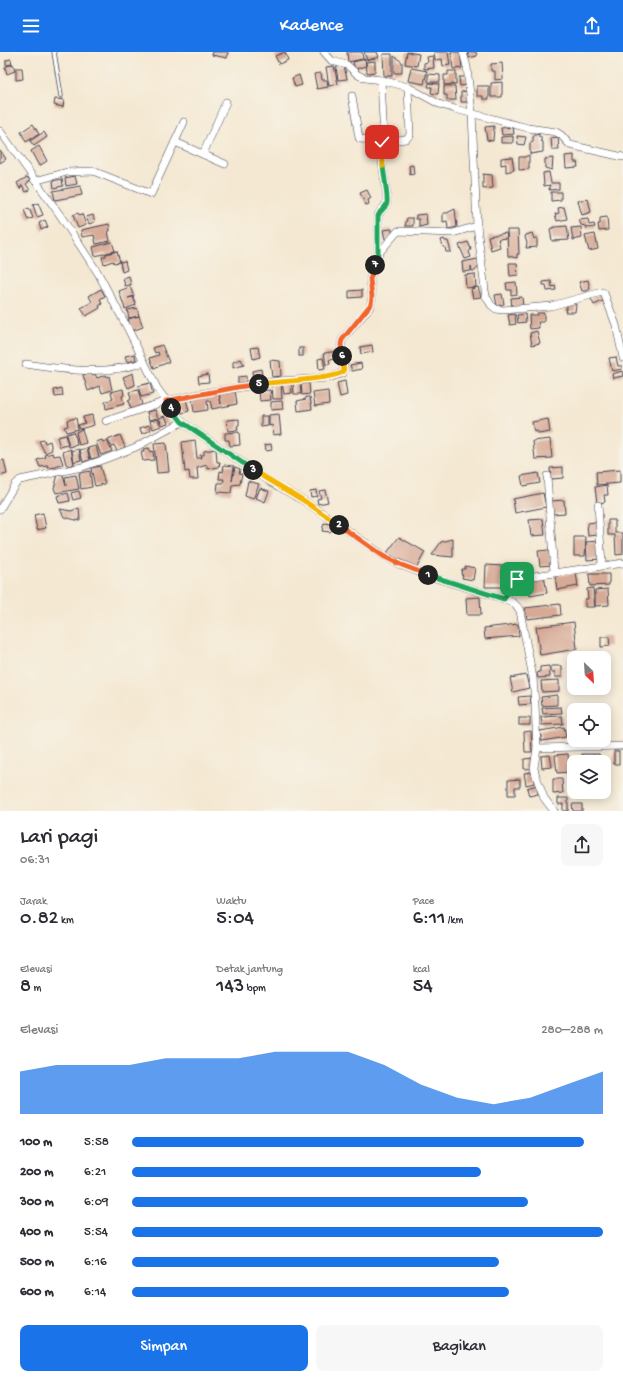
<!DOCTYPE html>
<html lang="id">
<head>
<meta charset="utf-8">
<style>
  :root { --surface:#fff; --page:#f7f7f7; --text:#2b2b33; --muted:#7c7c81; --accent:#1a73e8 }
  body { margin:0; font-family:"Gochi Hand",sans-serif; background:var(--page); color:var(--text); height:100vh; display:flex; flex-direction:column; font-size:15px; white-space:nowrap }
  * { box-sizing:border-box; margin:0 }
  p { font-size:13px; color:var(--muted) }
  .icon { flex:none; width:22px; height:22px; fill:none; stroke:currentColor; stroke-width:2; stroke-linecap:round; stroke-linejoin:round }
  .map { position:relative; height:759px; overflow:hidden }
  .details { display:flex; flex-direction:column; background:var(--surface); flex:1 }
  .details>* { flex:none }
  .needle { width:26px; rotate:155deg }
  .fabs { position:absolute; left:567px; top:599px; display:grid; gap:8px }
  .fabs a { display:grid; place-items:center; width:44px; height:44px; border-radius:8px; background:var(--surface); box-shadow:0 2px 10px #0003; font-size:20px }
  .pin { position:absolute; display:grid; place-items:center; width:34px; height:34px; color:#fff; margin:-17px; border-radius:8px; box-shadow:0 2px 6px #0006 }
  .km { position:absolute; width:20px; height:20px; margin:-10px; border-radius:50%; background:#222; color:#fff; font-size:11px; line-height:20px; text-align:center }
  .round { display:grid; place-items:center; flex:none; width:42px; height:42px; border-radius:8px; background:var(--page) }
  .overview { display:flex; align-items:center; justify-content:space-between; height:68px; padding:0 20px }
  h1 { font-size:22px; font-weight:600; line-height:30px }
  .stats { display:grid; grid-template-columns:repeat(3,1fr); gap:6px; height:68px; padding:4px 20px }
  .stats div { display:grid; align-content:center }
  .stats b { font-size:20px; font-weight:600 }
  .stats small { font-size:11px; font-weight:400 }
  .stats p { font-size:11px }
  .chart { height:112px; padding:8px 20px }
  .chart p { display:flex; justify-content:space-between }
  .chart svg { width:100%; height:72px; margin-top:4px; fill:var(--accent); opacity:.7 }
  .primary-button { display:flex; gap:8px; margin-top:auto; padding:8px 20px }
  .primary-button a { flex:1; height:46px; border-radius:8px; background:var(--accent); color:#fff; font-size:16px; font-weight:600; line-height:46px; text-align:center }
  .primary-button a+a { background:var(--page); color:var(--text) }
  ul { padding:0 20px; list-style:none; font-size:13px }
  li { display:grid; grid-template-columns:64px 48px 1fr; align-items:center; height:30px }
  li i { height:10px; border-radius:5px; background:var(--accent) }
  header { display:flex; justify-content:space-between; align-items:center; height:52px; padding:0 20px; background:var(--accent); color:#fff; font-size:18px; font-weight:600 }
  .map>svg:first-child { display:block }
</style>
</head>
<body>
<header><svg class="icon" aria-label="menu" viewBox="0 0 24 24"><path d="M4 6h16M4 12h16M4 18h16"/></svg>Kadence<svg class="icon" aria-label="share" viewBox="0 0 24 24"><path d="M12 15V3M7 8l5-5 5 5M5 13v7h14v-7"/></svg></header>
<div class="map">
<svg width="623" height="759" viewBox="0 0 623 759">
  <rect width="100%" height="100%" fill="#f7f3e8"/>
  <filter id="ink" filterUnits="userSpaceOnUse"><feTurbulence type="fractalNoise" baseFrequency=".025" numOctaves="2"/><feDisplacementMap in="SourceGraphic" scale="8" xChannelSelector="R" yChannelSelector="G"/><feConvolveMatrix kernelMatrix="1 2 1 2 8 2 1 2 1" color-interpolation-filters="sRGB"/></filter>
  <filter id="wash" filterUnits="userSpaceOnUse"><feTurbulence type="fractalNoise" baseFrequency=".012" numOctaves="4" result="noise"/><feDisplacementMap in="SourceGraphic" scale="16" xChannelSelector="R" yChannelSelector="G"/><feGaussianBlur stdDeviation="0.9" result="paint"/><feColorMatrix in="noise" values="0 0 0 0 0 0 0 0 0 0 0 0 0 0 0 0 0 1.4 0 .05"/><feComposite in="paint" operator="in"/></filter>
  <g filter="url(#wash)">
    <rect width="100%" height="100%" fill="#f4e8d2"/>
    <g id="blocks">
      <g fill="#d7aa96">
        <path d="M213 0H228L227 6 212 3Z"/>
        <path d="M285 0 288 8 279 12 275 4Z"/>
        <path d="M347 0H362L363 7 348 10Z"/>
        <path d="M364 0H377L379 5 367 8Z"/>
        <path d="M407 0 419 2 417 14 405 12Z"/>
        <path d="M434 0H448L450 13 443 14 442 7 435 8Z"/>
        <path d="M451 0H460L462 16 453 17Z"/>
        <path d="M468 0H476L477 4 469 6Z"/>
        <path d="M383 2H392V24H384Z"/>
        <path d="M394 4 402 10V21H394Z"/>
        <path d="M433 4 434 16 424 17V11L428 10 427 5Z"/>
        <path d="M11 7 12 12 6 13V8Z"/>
        <path d="M365 7 366 14 355 17 353 10Z"/>
        <path d="M375 9V20L367 21 366 10Z"/>
        <path d="M502 11 503 27 495 28V19H491V12Z"/>
        <path d="M13 12 15 19 7 22 5 15Z"/>
        <path d="M334 14 338 32 329 34 326 15Z"/>
        <path d="M344 14 347 27 338 28 336 15Z"/>
        <path d="M16 16H22L23 27 16 28Z"/>
        <path d="M411 16 427 19 424 32 408 29Z"/>
        <path d="M448 19H456V32L444 33V23H448Z"/>
        <path d="M321 21 322 28H327L328 35 317 37 314 22Z"/>
        <path d="M428 22 440 23V30H428Z"/>
        <path d="M299 23 302 33 295 35 292 26Z"/>
        <path d="M459 25H466L467 33 460 34Z"/>
        <path d="M502 30V45H491V31Z"/>
        <path d="M429 31 439 32 438 42 431 41 432 35H428Z"/>
        <path d="M444 34H455L456 48H447V43H444Z"/>
        <path d="M477 34H489V47H483V44H477Z"/>
        <path d="M468 39V50H461V40Z"/>
        <path d="M55 47 64 48 63 55 54 53Z"/>
        <path d="M33 72 39 82 26 90 21 80Z"/>
        <path d="M494 74 493 89 487 88 485 75Z"/>
        <path d="M513 75 514 82 502 83 501 76Z"/>
        <path d="M44 80 47 85 34 94 30 89Z"/>
        <path d="M539 82V85H541V89L543 90V100L530 102V91L533 90V85L535 83Z"/>
        <path d="M513 84V91H501V85Z"/>
        <path d="M517 84 526 85 524 93 518 92Z"/>
        <path d="M558 85 559 98H552L551 86Z"/>
        <path d="M39 94 47 109 39 114 31 99Z"/>
        <path d="M0 98 6 107 0 111Z"/>
        <path d="M529 103V117L519 118V105H525Z"/>
        <path d="M574 103V110H577L578 115 566 116 565 104Z"/>
        <path d="M512 105 514 118 506 120V112L501 113V106Z"/>
        <path d="M553 106 552 118 545 116V107Z"/>
        <path d="M413 113 414 122 410 123 409 114Z"/>
        <path d="M549 120 551 131H559V137L549 138 550 133 544 134 543 121Z"/>
        <path d="M483 122 492 123 493 136 483 137Z"/>
        <path d="M75 124 77 132 66 134 65 126Z"/>
        <path d="M27 125 30 129 26 132 30 138 26 140 22 133 20 137 17 131Z"/>
        <path d="M62 127 63 134 54 136 53 129Z"/>
        <path d="M80 134 82 143 55 148 53 139Z"/>
        <path d="M367 138 371 146 368 148 369 152 366 153 360 141Z"/>
        <path d="M551 140H561V148L551 149Z"/>
        <path d="M588 147 591 160 582 163 578 149Z"/>
        <path d="M38 151 43 163 37 165 33 153Z"/>
        <path d="M564 155 567 167 557 169 555 162 559 161 558 156Z"/>
        <path d="M29 156 33 166 28 168 24 158Z"/>
        <path d="M455 157 457 175 448 177 447 169 443 170V161H447Z"/>
        <path d="M78 161 79 163 82 162 86 173 78 176 73 163Z"/>
        <path d="M426 162 427 173 419 175V167H416V163Z"/>
        <path d="M93 163 95 170 89 172 86 165Z"/>
        <path d="M607 165 608 178 599 179 598 172H600V166Z"/>
        <path d="M407 166H413V174H405Z"/>
        <path d="M588 167 589 173 594 172 595 175 586 176 585 174 581 173 579 168Z"/>
        <path d="M45 168 48 175 41 178 39 171Z"/>
        <path d="M109 172 110 179H108L110 189 96 192 94 183 82 185 81 178Z"/>
        <path d="M567 174 569 188 552 189 550 177 555 175Z"/>
        <path d="M581 175 582 186 573 188 571 176Z"/>
        <path d="M392 177V183L389 186 385 187 383 178Z"/>
        <path d="M507 178H518L519 202H517V206L508 204Z"/>
        <path d="M506 181 507 186 498 187 500 195 491 198 488 184Z"/>
        <path d="M532 181 534 187 537 185V195L526 196 527 191 525 185 526 183Z"/>
        <path d="M595 182 598 197 589 199 585 184Z"/>
        <path d="M444 187 445 189H448L451 200H446L445 195H443L441 188Z"/>
        <path d="M112 190 115 199 95 204 93 195Z"/>
        <path d="M468 190 471 197 469 200 471 205 465 207 459 193Z"/>
        <path d="M117 199 120 210 114 211 113 209 104 212 102 205 106 204V202Z"/>
        <path d="M478 207 479 214 475 219H472L471 214V219L463 220 462 210Z"/>
        <path d="M125 209 127 218 122 220 120 210Z"/>
        <path d="M509 211H517L518 223 510 224Z"/>
        <path d="M475 222 476 235 466 236 465 223Z"/>
        <path d="M129 224 131 233 125 234 123 226Z"/>
        <path d="M588 228 590 237 587 239H582L579 230Z"/>
        <path d="M551 229 552 235 555 234 556 238 547 239 546 233H543V230Z"/>
        <path d="M516 230 517 242 511 243V238H507L506 231Z"/>
        <path d="M130 235 134 244 128 246 133 245 136 253 125 257 119 239Z"/>
        <path d="M478 235 481 245 473 246 471 237Z"/>
        <path d="M101 237 105 244 100 247 102 252 99 254 100 256 86 264 81 256 92 250 89 244Z"/>
        <path d="M362 238V245L349 246V239Z"/>
        <path d="M602 241 605 248 594 253 591 247 593 244Z"/>
        <path d="M502 242 504 252 497 254 495 243Z"/>
        <path d="M522 245 523 255 512 256 511 246Z"/>
        <path d="M568 251 576 252 575 260H565Z"/>
        <path d="M137 256 139 264 129 266 127 258Z"/>
        <path d="M537 261H544V270H538L539 276 530 277 529 263H538Z"/>
        <path d="M515 262 516 272 510 273 508 263Z"/>
        <path d="M525 262 526 270 518 271 517 263Z"/>
        <path d="M139 264 143 275 132 279 128 267Z"/>
        <path d="M537 279 540 291 532 293 530 281Z"/>
        <path d="M162 293 169 310 154 316 150 306 159 303 158 300 155 301 153 296Z"/>
        <path d="M372 293 373 300 361 302 360 295Z"/>
        <path d="M258 295 260 305 253 307 251 296Z"/>
        <rect x="299" y="296" width="4" height="8"/>
        <path d="M339 299 341 309 335 310V307L329 308 330 312 326 313 324 301Z"/>
        <path d="M135 302 136 308 127 310 125 304Z"/>
        <path d="M616 305 618 314H622V317L612 319 609 306Z"/>
        <path d="M323 306 325 317 319 318 318 307Z"/>
        <path d="M241 307 244 313 233 316V310Z"/>
        <path d="M270 308 280 309 281 324 272 325Z"/>
        <path d="M361 311 362 317 352 319 350 313Z"/>
        <path d="M261 317 262 323 253 325 252 319Z"/>
        <path d="M622 319 623 324 613 326 612 322Z"/>
        <path d="M91 320 92 323 95 322 97 326 106 323 107 325 109 324 112 338 102 341 100 334 88 339 83 323Z"/>
        <path d="M133 321 135 333 128 336 123 325Z"/>
        <path d="M208 322 209 330 199 331 198 324Z"/>
        <path d="M246 324V330L238 331V325Z"/>
        <path d="M345 329 347 343 340 345 337 331Z"/>
        <path d="M293 330H300L301 342H294Z"/>
        <path d="M150 331 153 342 141 345 138 334Z"/>
        <path d="M291 331 292 341 284 342 282 332Z"/>
        <path d="M309 331 310 342 302 343 301 332Z"/>
        <path d="M281 332 282 347H273L272 333Z"/>
        <path d="M62 336 63 344 55 345 54 338Z"/>
        <path d="M123 337 124 343 122 344 124 352 106 357 105 350 113 347 111 340Z"/>
        <path d="M138 338 142 353 131 357 128 349 131 347 129 340Z"/>
        <path d="M235 338 237 352 212 357 210 349H207L208 358 194 360 192 346 219 341 221 352 219 341Z"/>
        <path d="M270 338 271 348 260 349 259 339Z"/>
        <path d="M328 339 329 352 315 354 313 341Z"/>
        <path d="M306 345H310L312 357 298 359 297 349 306 347Z"/>
        <path d="M186 347 189 359 182 361 178 349Z"/>
        <path d="M282 349 283 357 271 358V350Z"/>
        <path d="M155 358 158 366 149 368 147 360Z"/>
        <path d="M279 362 281 382 273 383 272 373 269 374V363Z"/>
        <path d="M92 363 94 373 80 377 78 373 85 371 83 365Z"/>
        <path d="M165 364 168 371 162 373 159 366Z"/>
        <path d="M261 364H268V374L261 375Z"/>
        <path d="M76 366 78 377 66 380 64 375 68 374 67 368Z"/>
        <path d="M158 367 161 374 153 377 150 369Z"/>
        <path d="M239 367V373L237 374 238 378 228 379 227 368Z"/>
        <path d="M548 367 550 380 538 382V379L534 380 532 370Z"/>
        <path d="M149 373 151 378 142 382 140 376Z"/>
        <path d="M82 377 86 391 79 393 76 380Z"/>
        <path d="M73 380 76 386 77 393 69 395 66 382Z"/>
        <path d="M239 380 240 393 230 394 229 388H225V381Z"/>
        <path d="M65 383 68 393 60 395 57 385Z"/>
        <path d="M120 383 125 395 117 399 114 393 111 394 108 388Z"/>
        <path d="M550 387 552 406 535 407 533 389Z"/>
        <path d="M44 388 45 391 50 389 52 398 45 401 39 389Z"/>
        <path d="M102 388 103 390 107 389 112 399 101 403 96 390Z"/>
        <path d="M195 388 197 406H201L200 403H204V399L216 397 217 410H220L219 415 208 417 207 413 197 416 198 427H190L189 419 185 420 182 390Z"/>
        <path d="M166 391 169 420 157 421 154 392Z"/>
        <path d="M271 392 272 398 266 399 265 393Z"/>
        <path d="M96 394 99 405 91 407 88 396Z"/>
        <path d="M87 396 90 408 83 410 80 398Z"/>
        <path d="M149 396 150 400 153 399 154 408 143 409 141 400H144L143 397Z"/>
        <path d="M71 397 74 412 69 414 66 412 63 400Z"/>
        <path d="M79 397 81 408 74 410 72 399Z"/>
        <path d="M53 401 54 404 60 403 63 412 56 415 48 416V414L40 415 37 408 46 405 45 403Z"/>
        <path d="M4 408 7 422 0 424V409Z"/>
        <path d="M224 413 234 414 232 429 235 415 240 417 239 421 242 422 240 432 232 433 231 441 217 440 218 431H223L224 427H219L220 419 223 420Z"/>
        <path d="M100 414 105 432 95 434 91 416Z"/>
        <path d="M563 415V426L551 427 550 416Z"/>
        <path d="M620 418V431L597 433 596 420Z"/>
        <path d="M90 419 92 435 81 437 79 421Z"/>
        <path d="M538 421 540 431 523 434 521 424Z"/>
        <path d="M58 423H63L66 434 65 425 76 423 79 437 56 441 54 436Z"/>
        <path d="M248 429 259 432 253 447 245 444Z"/>
        <path d="M607 433 608 443H604L605 450 597 451 595 435Z"/>
        <path d="M260 436 269 439 265 450 256 446Z"/>
        <path d="M316 438 317 444 311 445 310 439Z"/>
        <path d="M325 438 328 450 318 452 317 447 321 446 319 439Z"/>
        <path d="M79 439 81 446 73 448 71 441Z"/>
        <path d="M68 441 70 449 59 451 57 444Z"/>
        <path d="M543 441 546 455 515 461 513 447Z"/>
        <path d="M564 448 565 461 553 462 552 449Z"/>
        <path d="M79 456 80 469 64 465 60 457 71 459Z"/>
        <path d="M43 461 46 476 37 478 34 463Z"/>
        <path d="M543 467 545 483 531 484 529 468Z"/>
        <path d="M608 468H615V481H623V502L616 503 615 483H608Z"/>
        <path d="M598 470 599 483 588 484 587 471Z"/>
        <path d="M324 471 331 472 333 477 330 480 322 479Z"/>
        <path d="M399 485 425 500 417 515 386 502Z"/>
        <path d="M574 485H586L585 504H574Z"/>
        <path d="M453 487V505L432 503 441 490Z"/>
        <path d="M599 489 600 507 587 508 586 490Z"/>
        <path d="M549 498 551 513 540 514 538 499Z"/>
        <path d="M486 513 503 514 502 535H485Z"/>
        <path d="M465 514 475 516 473 528 462 526 463 523 461 522 462 517H465Z"/>
        <path d="M576 521 578 534 557 538 555 524Z"/>
        <path d="M589 522H609V533L590 534Z"/>
        <path d="M544 524 547 541 530 544 527 527Z"/>
        <path d="M593 536 595 555H585V547H588L587 537Z"/>
        <path d="M608 537 609 553 595 554V538Z"/>
        <path d="M480 545 481 563H467L466 546Z"/>
        <path d="M560 552 561 563 527 567 525 556Z"/>
        <path d="M574 570 577 597 540 603 536 575Z"/>
        <path d="M518 572 519 584 485 587 484 576Z"/>
        <path d="M601 585H609L610 594 601 595Z"/>
        <path d="M590 603V606H579V604Z"/>
        <path d="M549 614 550 625 538 626 537 621 540 620V615Z"/>
        <path d="M551 614H562V625H555V620H551Z"/>
        <path d="M526 623 529 636 513 640 510 626Z"/>
        <path d="M559 628V639L542 640 541 629Z"/>
        <path d="M557 643V653L542 654 541 645Z"/>
        <path d="M530 644 531 652 519 653 518 645Z"/>
        <path d="M561 655 562 661 543 662 542 656Z"/>
        <path d="M562 664 563 672 542 673 541 665Z"/>
        <rect x="519" y="666" width="11" height="7"/>
        <path d="M604 670H605L607 686H604Z"/>
        <path d="M564 675 566 685 542 689 540 679Z"/>
        <path d="M531 679 532 700H525L524 680Z"/>
        <rect x="614" y="699" width="5" height="13"/>
        <path d="M568 702 570 720 557 721 555 703Z"/>
        <rect x="582" y="702" width="17" height="8"/>
        <path d="M550 703 552 715 542 716 541 704Z"/>
        <path d="M534 706V716L524 717V707Z"/>
        <path d="M533 720 534 731 526 733 524 721Z"/>
        <path d="M520 727V735H515V743H508V728Z"/>
        <path d="M553 727H562L563 741 553 742Z"/>
        <path d="M572 729H574V740H583V745H572Z"/>
        <path d="M537 733 538 742 529 744 527 736Z"/>
        <path d="M558 746H568V759H563V752H558Z"/>
        <path d="M572 752H582V759H573Z"/>
      </g>
    </g>
  </g>
  <g filter="url(#ink)">
    <use href="#blocks" fill-opacity="0" stroke="#424052" stroke-width="1"/>
    <g fill="none" stroke-linecap="round" stroke-linejoin="round">
      <g stroke="#424052" stroke-width="5">
        <path id="lane" d="M54 0 61 44"/>
      </g>
      <g stroke="#424052" stroke-width="8">
        <g id="street">
          <path d="M324 0 332 9 347 13 358 23 365 26 381 28 408 35 439 52 455 57 528 76 556 80 561 83 570 93 623 105"/>
          <path d="M463 0 467 15 472 61 477 174 485 238 486 244 491 253 496 257 503 258 551 254 602 240 604 241 616 273 623 306"/>
          <path d="M352 44 359 86 360 87 384 89 381 28"/>
          <path d="M0 79 60 163 98 221 128 277 157 336 182 370 268 428 306 450 383 503 399 512 429 524 504 547C512 549 517 552 520 559L533 626 535 652 537 696 534 716 536 724 544 746 554 759"/>
          <path d="M175 90 225 112"/>
          <path d="M203 102 226 50"/>
          <path d="M35 129 67 120 93 119 151 142 184 70"/>
          <path d="M378 202 398 179 453 181 477 174"/>
          <path d="M26 312C65 318 107 324 144 310"/>
          <path d="M106 369 166 349 211 340 279 329 328 326 343 321C346 310 339 298 342 288L370 255 372 245 370 227 378 202V164C380 156 387 156 387 149 387 131 379 108 382 90L406 87 410 83 408 35"/>
          <path d="M547 424 554 520"/>
          <path d="M598 453 602 513"/>
          <path d="M0 457 15 432 20 428 82 415 105 407 136 395 182 370"/>
          <path d="M504 547 514 529 520 526 623 511"/>
          <path d="M537 696 623 694"/>
        </g>
      </g>
      <use href="#lane" stroke="#fff" stroke-width="3.5"/>
      <use href="#street" stroke="#fff" stroke-width="7"/>
    </g>
  </g>
  <g fill="none" stroke-linecap="round" stroke-linejoin="round" filter="url(#ink)">
    <g stroke="#fff" stroke-width="8">
      <path id="split-1" d="M428 523 504 547 517 527"/>
    </g>
    <g stroke="#fff" stroke-width="8">
      <path id="split-2" d="M339 473 383 504 399 512 428 523"/>
    </g>
    <g stroke="#fff" stroke-width="8">
      <path id="split-3" d="M253 418 306 450 339 473"/>
    </g>
    <g stroke="#fff" stroke-width="8">
      <path id="split-4" d="M171 356 182 370 253 418"/>
    </g>
    <g stroke="#fff" stroke-width="8">
      <path id="split-5" d="M171 356 166 349 238 335 259 332"/>
    </g>
    <g stroke="#fff" stroke-width="8">
      <path id="split-6" d="M259 332C273 330 339 327 344 319L342 304"/>
    </g>
    <g stroke="#fff" stroke-width="8">
      <path id="split-7" d="M342 304 341 292 342 288 371 252 372 245 370 227 375 213"/>
    </g>
    <g stroke="#fff" stroke-width="8">
      <path id="split-8" d="M375 213 378 202V164C380 157 386 157 387 151 388 144 384 123 383 114"/>
    </g>
    <g stroke="#fff" stroke-width="8">
      <path id="split-9" d="M382 90 383 114"/>
    </g>
    <use href="#split-1" stroke="#22a559" stroke-width="5"/>
    <use href="#split-2" stroke="#f0652b" stroke-width="5"/>
    <use href="#split-3" stroke="#f5b400" stroke-width="5"/>
    <use href="#split-4" stroke="#22a559" stroke-width="5"/>
    <use href="#split-5" stroke="#f0652b" stroke-width="5"/>
    <use href="#split-6" stroke="#f5b400" stroke-width="5"/>
    <use href="#split-7" stroke="#f0652b" stroke-width="5"/>
    <use href="#split-8" stroke="#22a559" stroke-width="5"/>
    <use href="#split-9" stroke="#f5b400" stroke-width="5"/>
  </g>
</svg>
<div class="fabs">
<a><svg class="needle" viewBox="-14 -14 28 28"><path d="M0-13l5 13h-10z" fill="#e53935"/><path d="M0 13l5-13h-10z" fill="#7c7c81"/></svg></a>
<a><svg class="icon" aria-label="locate" viewBox="0 0 24 24"><circle cx="12" cy="12" r="6"/><path d="M12 2v4M12 18v4M2 12h4M18 12h4"/></svg></a>
<a><svg class="icon" aria-label="layers" viewBox="0 0 24 24"><path d="M12 4l9 5-9 5-9-5zM3 14l9 5 9-5"/></svg></a>
</div>
<div class="pin" style="left:517px;top:527px;background:#1e9e55"><svg class="icon" aria-label="arrive" viewBox="0 0 24 24"><path d="M6 21V4h12l-3 4 3 4H6"/></svg></div>
<div class="pin" style="left:382px;top:90px;background:#d93025"><svg class="icon" aria-label="check" viewBox="0 0 24 24"><path d="M5 12l5 5 9-10"/></svg></div>
<b class="km" style="left:428px;top:523px">1</b>
<b class="km" style="left:339px;top:473px">2</b>
<b class="km" style="left:253px;top:418px">3</b>
<b class="km" style="left:171px;top:356px">4</b>
<b class="km" style="left:259px;top:332px">5</b>
<b class="km" style="left:342px;top:304px">6</b>
<b class="km" style="left:375px;top:213px">7</b>
</div>
<section class="details">
<div class="overview"><div><h1>Lari pagi</h1><p>06:31</p></div><a class="round"><svg class="icon" aria-label="share" viewBox="0 0 24 24"><path d="M12 15V3M7 8l5-5 5 5M5 13v7h14v-7"/></svg></a></div>
<div class="stats">
<div><p>Jarak</p><b>0.82<small> km</small></b></div>
<div><p>Waktu</p><b>5:04</b></div>
<div><p>Pace</p><b>6:11<small> /km</small></b></div>
</div>
<div class="stats">
<div><p>Elevasi</p><b>8<small> m</small></b></div>
<div><p>Detak jantung</p><b>143<small> bpm</small></b></div>
<div><p>kcal</p><b>54</b></div>
</div>
<div class="chart"><p><span>Elevasi</span>280–288 m</p>
<svg viewBox="0 0 160 44" preserveAspectRatio="none"><path d="M0 44V18L10 14L20 14L30 14L40 10L50 10L60 10L70 6L80 6L90 6L100 14L110 26L120 34L130 38L140 34L150 26L160 18V44z"/></svg>
</div>
<ul>
<li><b>100 m</b>5:58<i style="width:96%"></i></li>
<li><b>200 m</b>6:21<i style="width:74%"></i></li>
<li><b>300 m</b>6:09<i style="width:84%"></i></li>
<li><b>400 m</b>5:54<i style="width:100%"></i></li>
<li><b>500 m</b>6:16<i style="width:78%"></i></li>
<li><b>600 m</b>6:14<i style="width:80%"></i></li>
</ul>
<div class="primary-button"><a>Simpan</a><a>Bagikan</a></div>
</section>
</body>
</html>
